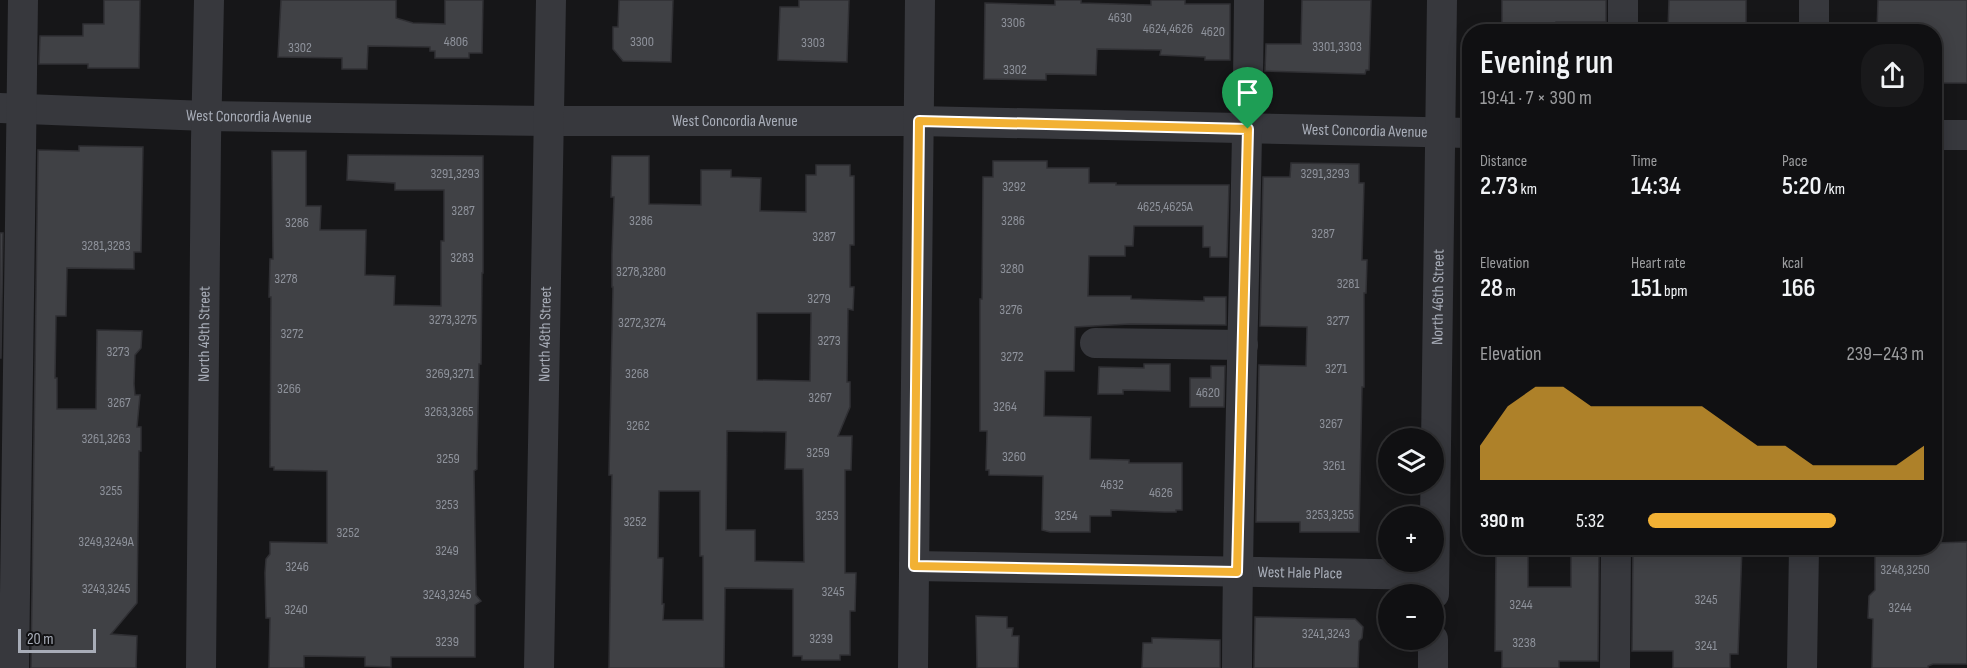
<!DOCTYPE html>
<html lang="en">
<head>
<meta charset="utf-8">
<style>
  :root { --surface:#101012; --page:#19191b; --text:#f1f3f6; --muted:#9c9d9f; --line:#303032; --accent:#f2b134 }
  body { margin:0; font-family:"Sofia Sans Condensed",sans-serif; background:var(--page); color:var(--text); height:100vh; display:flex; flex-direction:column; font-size:22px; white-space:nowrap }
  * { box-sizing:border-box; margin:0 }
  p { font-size:20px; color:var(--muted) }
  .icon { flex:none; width:33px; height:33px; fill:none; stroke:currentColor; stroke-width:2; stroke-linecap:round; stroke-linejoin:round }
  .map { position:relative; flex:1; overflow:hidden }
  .sheet { position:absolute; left:1462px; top:24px; width:480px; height:531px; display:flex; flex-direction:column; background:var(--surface); border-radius:24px; box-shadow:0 3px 15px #0003,0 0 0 2px var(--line) }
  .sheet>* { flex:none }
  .tools { position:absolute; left:1378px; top:428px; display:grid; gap:12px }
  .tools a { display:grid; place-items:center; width:66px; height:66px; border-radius:50%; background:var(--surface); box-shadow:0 3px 15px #0003,0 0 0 2px var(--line); font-size:30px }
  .scale { position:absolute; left:18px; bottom:15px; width:78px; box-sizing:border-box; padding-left:6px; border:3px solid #a8adb8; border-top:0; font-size:16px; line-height:21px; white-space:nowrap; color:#a8adb8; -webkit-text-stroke:4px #111113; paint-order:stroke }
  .pin { position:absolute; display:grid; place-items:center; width:51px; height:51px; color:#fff; margin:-62px -26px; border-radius:50% 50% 50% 0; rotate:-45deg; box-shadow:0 0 6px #0007 }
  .pin .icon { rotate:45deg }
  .round { display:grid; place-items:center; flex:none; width:63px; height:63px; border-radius:24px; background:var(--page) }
  .headline { display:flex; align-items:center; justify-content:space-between; height:102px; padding:0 18px }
  h1 { font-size:33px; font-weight:600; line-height:45px }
  .stats { display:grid; grid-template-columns:repeat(3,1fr); gap:9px; height:102px; padding:6px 18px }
  .stats div { display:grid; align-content:center }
  .stats b { font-size:26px; font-weight:600 }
  .stats small { font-size:16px; font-weight:400 }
  .stats p { font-size:16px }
  .chart { height:168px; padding:12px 18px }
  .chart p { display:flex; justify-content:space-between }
  .chart svg { width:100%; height:108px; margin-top:6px; fill:var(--accent); opacity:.7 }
  ul { padding:0 18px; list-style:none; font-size:20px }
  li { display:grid; grid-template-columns:96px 72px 1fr; align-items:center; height:45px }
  li i { height:15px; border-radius:8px; background:var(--accent) }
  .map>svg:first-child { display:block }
</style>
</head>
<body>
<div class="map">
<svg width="1967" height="668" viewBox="0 0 1967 668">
  <rect width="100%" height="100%" fill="#161618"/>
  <g fill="#404145" stroke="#303034" stroke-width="1.5" fill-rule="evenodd">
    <path d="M104 0H140L139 68H88V64H39L40 36H83V24H104Z"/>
    <path d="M281 0H396V18L413 23 445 24V0H483L482 53H469V58H435V51H430V47L368 46 367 69H342V58L278 57Z"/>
    <path d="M619 0H673L671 62 623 61 613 49V27H618Z"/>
    <path d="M799 0H849L847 62 778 60 780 7H799Z"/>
    <path d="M1055 0H1081V3L1151 5V0H1185V4H1230V60H1205V57L1160 55 1161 50 1097 49 1096 75 1046 74V80L984 79 985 3 1055 5Z"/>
    <path d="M1302 0H1371L1369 70H1366L1365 74 1265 71 1266 44H1301Z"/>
    <path d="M1502 0H1606V22H1556V28H1502Z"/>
    <path d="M1669 0H1746V30L1668 29Z"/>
    <path d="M1878 0H1967V83H1935V32L1877 30Z"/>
    <path d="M79 146 143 147 141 252H134V269L67 268 66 316H56L55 378H57V409H96L97 330 142 331 141 348 135 355 134 384 135 395H140L137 427H141V451H139L137 603 111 634 137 636 136 668H31L38 150 79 151Z"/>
    <path d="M272 151H306V206H321L320 230H366L365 275 395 276 394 305 441 306V241H444V190H395V183L347 180 348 155 483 156V273H482L481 364H479L477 456V469L474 471 476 595 481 601 475 605V657H391V667L365 666V657L304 656V668H269L270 618H266L265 573 266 559 270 554V542L327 543V471L274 470V467H270L271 297H269L270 259H273Z"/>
    <path d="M612 156H649V204L701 205V170H731V177L761 178 760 211 806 212V175H816V165H850V176H854V245H850V287H854L853 310 848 309 847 382H850V407L838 436H852L851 470H845V573H856L855 611H850V655H840V660H802V656H793V589L725 588 724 668H609L612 475H609L613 287H612V254L614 197H611ZM757 313H811L810 381 757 380ZM727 431 786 432 785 469H803L804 562 755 561V530H726ZM659 491H700V556H703V620H663L664 604H662L663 558H658Z"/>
    <path d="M993 161H1047V168H1089V183H1116V185H1229L1227 257H1210V247H1203V226H1134L1133 246H1125V256H1089L1088 296H1131V299L1204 301V297H1226V325L1130 324 1075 327 1074 371H1045L1044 416 1091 417 1090 459 1129 460V463H1182V510H1176V512H1164L1111 510V516H1090V532H1050L1042 530 1043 476 989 475V470H986L987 431H980V299H982L983 177H993Z"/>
    <path d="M1291 163 1359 164V183H1364L1362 260H1367L1366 293H1364V387H1362L1359 532H1300V522H1256L1259 365 1306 366 1307 327 1260 326 1263 177H1290Z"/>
    <path d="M0 233H3L1 358H0Z"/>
    <path d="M1144 364H1170V391L1123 390V394H1098L1099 367 1144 368Z"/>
    <path d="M1211 366H1225L1224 407H1190V378H1211Z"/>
    <path d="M1967 542V664H1933L1928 666V668H1872L1873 619 1868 618 1869 596 1875 590V548H1935V543Z"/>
    <path d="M1496 548H1528V587H1571V548H1599L1598 661H1559V668H1502V651H1495Z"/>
    <path d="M1633 548H1742L1738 654H1730V668H1673V651H1632Z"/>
    <path d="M976 616 1007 617V628H1013L1012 636H1019L1018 668H977Z"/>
    <path d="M1255 617 1355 619 1363 627 1362 638 1359 641 1358 668H1254Z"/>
    <path d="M1152 638 1220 640V668H1142L1143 643H1152Z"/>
  </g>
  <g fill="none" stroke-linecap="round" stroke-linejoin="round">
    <g stroke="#37383d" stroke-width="30">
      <path d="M1623 32V0"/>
      <path d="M1814 32V0"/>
      <path id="s1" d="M0 108 206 116 549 121H919L1470 133"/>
      <path d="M1935 135H1967"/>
      <path d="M1095 343 1243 345"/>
      <path id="s2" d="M914 566 1434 575"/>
      <path id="s3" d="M1434 594 1442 0"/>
      <path d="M14 668 23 0"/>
      <path id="s4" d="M201 668 206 140 209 0"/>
      <path id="s5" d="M539 668 551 0"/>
      <path d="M913 668 920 0"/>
      <path d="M1237 668C1238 445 1247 223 1249 0"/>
      <path d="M1433 668V639"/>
      <path d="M1615 668 1616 548"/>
      <path d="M1802 668 1804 548"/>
    </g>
  </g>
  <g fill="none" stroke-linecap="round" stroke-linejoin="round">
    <g stroke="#fff" stroke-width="12">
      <path id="route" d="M919 121 1248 129 1237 572 914 566Z"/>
    </g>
    <use href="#route" stroke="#f2b134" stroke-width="8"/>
  </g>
  <g text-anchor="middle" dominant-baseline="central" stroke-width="5" stroke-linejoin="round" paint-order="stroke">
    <g font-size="14" fill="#8e929b">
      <text x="1120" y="17">4630</text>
      <text x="1013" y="22">3306</text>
      <text x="1168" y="28">4624,4626</text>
      <text x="1213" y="31">4620</text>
      <text x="456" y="41">4806</text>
      <text x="642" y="41">3300</text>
      <text x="813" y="42">3303</text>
      <text x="1337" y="46">3301,3303</text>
      <text x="300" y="47">3302</text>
      <text x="1015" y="69">3302</text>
      <text x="455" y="173">3291,3293</text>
      <text x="1325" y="173">3291,3293</text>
      <text x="1014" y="186">3292</text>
      <text x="1165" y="206">4625,4625A</text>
      <text x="463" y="210">3287</text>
      <text x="641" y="220">3286</text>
      <text x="1013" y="220">3286</text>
      <text x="297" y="222">3286</text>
      <text x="1323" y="233">3287</text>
      <text x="824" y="236">3287</text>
      <text x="106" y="245">3281,3283</text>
      <text x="462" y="257">3283</text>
      <text x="1012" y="268">3280</text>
      <text x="641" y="271">3278,3280</text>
      <text x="286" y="278">3278</text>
      <text x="1348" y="283">3281</text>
      <text x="819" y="298">3279</text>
      <text x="1011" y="309">3276</text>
      <text x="453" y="319">3273,3275</text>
      <text x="1338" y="320">3277</text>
      <text x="642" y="322">3272,3274</text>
      <text x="292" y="333">3272</text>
      <text x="829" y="340">3273</text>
      <text x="118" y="351">3273</text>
      <text x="1012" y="356">3272</text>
      <text x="1336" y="368">3271</text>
      <text x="450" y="373">3269,3271</text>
      <text x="637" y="373">3268</text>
      <text x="289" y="388">3266</text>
      <text x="1208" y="392">4620</text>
      <text x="820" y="397">3267</text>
      <text x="119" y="402">3267</text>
      <text x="1005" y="406">3264</text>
      <text x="449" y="411">3263,3265</text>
      <text x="1331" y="423">3267</text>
      <text x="638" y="425">3262</text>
      <text x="106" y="438">3261,3263</text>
      <text x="818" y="452">3259</text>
      <text x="1014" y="456">3260</text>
      <text x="448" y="458">3259</text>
      <text x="1334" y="465">3261</text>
      <text x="1112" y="484">4632</text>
      <text x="111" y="490">3255</text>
      <text x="1161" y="492">4626</text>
      <text x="447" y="504">3253</text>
      <text x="1330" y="514">3253,3255</text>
      <text x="827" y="515">3253</text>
      <text x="1066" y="515">3254</text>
      <text x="635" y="521">3252</text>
      <text x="348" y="532">3252</text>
      <text x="106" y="541">3249,3249A</text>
      <text x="447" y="550">3249</text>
      <text x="297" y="566">3246</text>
      <text x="1905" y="569">3248,3250</text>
      <text x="106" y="588">3243,3245</text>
      <text x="833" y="591">3245</text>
      <text x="447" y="594">3243,3245</text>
      <text x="1706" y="599">3245</text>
      <text x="1521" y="604">3244</text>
      <text x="1900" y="607">3244</text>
      <text x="296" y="609">3240</text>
      <text x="1326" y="633">3241,3243</text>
      <text x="821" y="638">3239</text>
      <text x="447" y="641">3239</text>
      <text x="1524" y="642">3238</text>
      <text x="1706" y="645">3241</text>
    </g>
    <g font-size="16" fill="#a8adb8" stroke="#111113">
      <text stroke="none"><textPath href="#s1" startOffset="249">West Concordia Avenue</textPath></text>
      <text stroke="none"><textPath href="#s1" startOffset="735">West Concordia Avenue</textPath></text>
      <text stroke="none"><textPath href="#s1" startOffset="1365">West Concordia Avenue</textPath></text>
      <text stroke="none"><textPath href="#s3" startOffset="297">North 46th Street</textPath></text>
      <text stroke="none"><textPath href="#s4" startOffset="334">North 49th Street</textPath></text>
      <text stroke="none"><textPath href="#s5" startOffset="334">North 48th Street</textPath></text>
      <text stroke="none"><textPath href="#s2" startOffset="386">West Hale Place</textPath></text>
    </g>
  </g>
</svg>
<div class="tools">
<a><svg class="icon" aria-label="layers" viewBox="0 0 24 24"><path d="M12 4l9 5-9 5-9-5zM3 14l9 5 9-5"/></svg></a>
<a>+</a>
<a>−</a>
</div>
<div class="scale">20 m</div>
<div class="pin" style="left:1248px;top:129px;background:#1e9e55"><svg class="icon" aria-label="arrive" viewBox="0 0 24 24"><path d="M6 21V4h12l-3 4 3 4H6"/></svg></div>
<section class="sheet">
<div class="headline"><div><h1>Evening run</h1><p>19:41 · 7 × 390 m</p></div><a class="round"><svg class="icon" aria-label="share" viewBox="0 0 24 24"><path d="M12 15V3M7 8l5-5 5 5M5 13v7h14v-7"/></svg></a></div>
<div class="stats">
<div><p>Distance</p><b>2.73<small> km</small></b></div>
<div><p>Time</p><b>14:34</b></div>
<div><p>Pace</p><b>5:20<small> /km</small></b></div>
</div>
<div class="stats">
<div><p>Elevation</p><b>28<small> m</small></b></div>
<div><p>Heart rate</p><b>151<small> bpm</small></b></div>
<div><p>kcal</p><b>166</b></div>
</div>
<div class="chart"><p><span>Elevation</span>239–243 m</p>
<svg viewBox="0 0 160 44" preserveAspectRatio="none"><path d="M0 44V30L10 14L20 6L30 6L40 14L50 14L60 14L70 14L80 14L90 22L100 30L110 30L120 38L130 38L140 38L150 38L160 30V44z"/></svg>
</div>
<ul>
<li><b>390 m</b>5:32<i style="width:68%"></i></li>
</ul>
</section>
</div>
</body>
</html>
